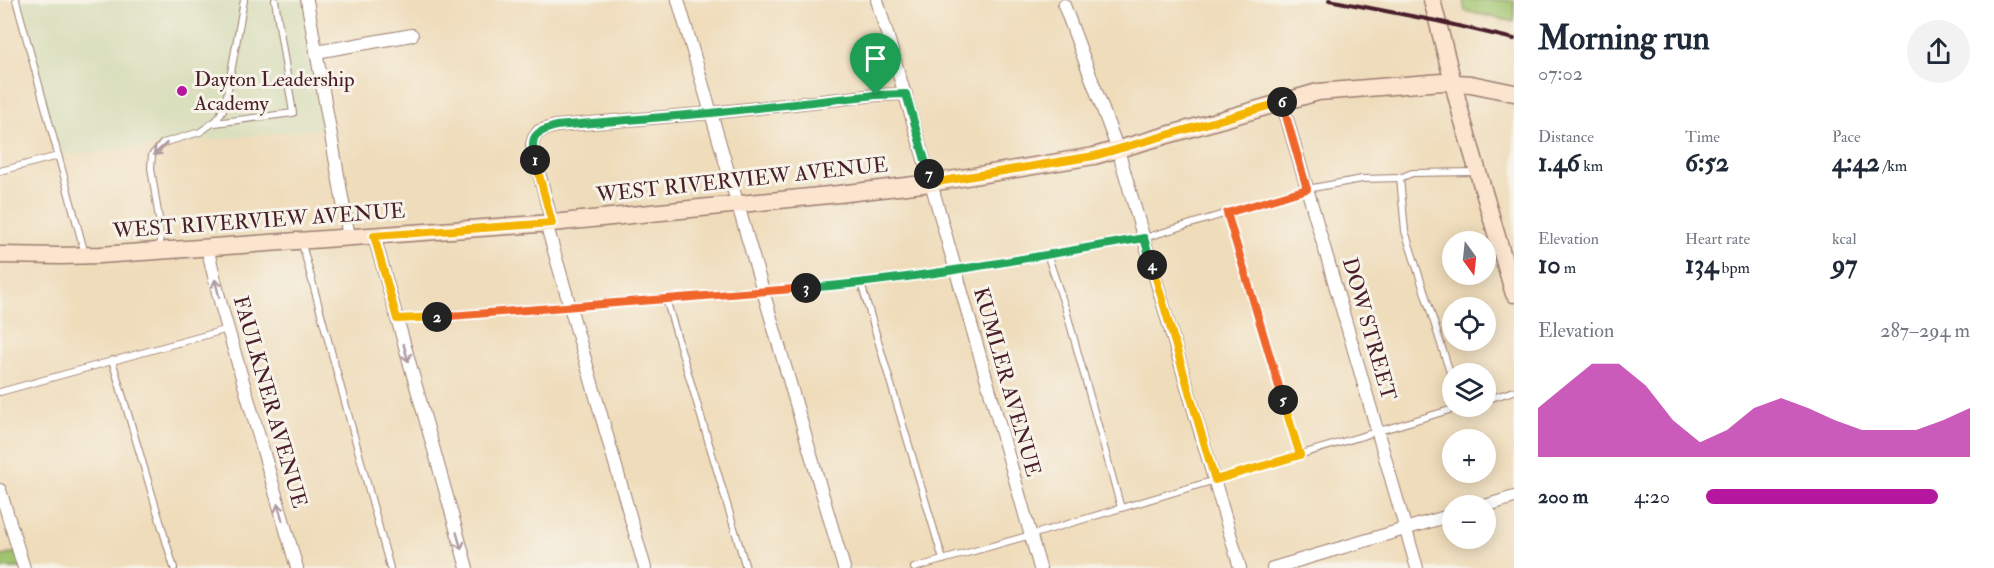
<!DOCTYPE html>
<html lang="en">
<head>
<meta charset="utf-8">
<style>
  :root { --surface:#fff; --page:#f2f2f3; --text:#1f2937; --muted:#747a83; --accent:#b5179e }
  body { margin:0; font-family:"IM FELL Double Pica",serif; background:var(--page); color:var(--text); height:100vh; display:flex; flex-direction:column; font-size:22px; white-space:nowrap }
  * { box-sizing:border-box; margin:0 }
  p { font-size:20px; color:var(--muted) }
  .icon { flex:none; width:33px; height:33px; fill:none; stroke:currentColor; stroke-width:2; stroke-linecap:round; stroke-linejoin:round }
  .map { position:relative; flex:1; overflow:hidden }
  .details { display:flex; flex-direction:column; background:var(--surface); width:480px }
  .details>* { flex:none }
  .needle { width:39px; rotate:165deg }
  .controls { position:absolute; left:1442px; top:231px; display:grid; gap:12px }
  .controls a { display:grid; place-items:center; width:54px; height:54px; border-radius:50%; background:var(--surface); box-shadow:0 3px 15px #0003; font-size:30px }
  .pin { position:absolute; display:grid; place-items:center; width:51px; height:51px; color:#fff; margin:-62px -26px; border-radius:50% 50% 50% 0; rotate:-45deg; box-shadow:0 0 6px #0007 }
  .pin .icon { rotate:45deg }
  .km { position:absolute; width:30px; height:30px; margin:-15px; border-radius:50%; background:#222; color:#fff; font-size:16px; line-height:30px; text-align:center }
  .round { display:grid; place-items:center; flex:none; width:63px; height:63px; border-radius:32px; background:var(--page) }
  .head { display:flex; align-items:center; justify-content:space-between; height:102px; padding:0 24px }
  h1 { font-size:33px; font-weight:700; line-height:45px }
  .stats { display:grid; grid-template-columns:repeat(3,1fr); gap:9px; height:102px; padding:6px 24px }
  .stats div { display:grid; align-content:center }
  .stats b { font-size:26px; font-weight:700 }
  .stats small { font-size:16px; font-weight:400 }
  .stats p { font-size:16px }
  .chart { height:168px; padding:12px 24px }
  .chart p { display:flex; justify-content:space-between }
  .chart svg { width:100%; height:108px; margin-top:6px; fill:var(--accent); opacity:.7 }
  ul { padding:0 24px; list-style:none; font-size:20px }
  li { display:grid; grid-template-columns:96px 72px 1fr; align-items:center; height:45px }
  li i { height:15px; border-radius:8px; background:var(--accent) }
  main { display:flex; flex:1; min-height:0 }
  .map>svg:first-child { display:block }
</style>
</head>
<body>
<main>
<div class="map">
<svg width="1514" height="568" viewBox="0 0 1514 568">
  <rect width="100%" height="100%" fill="#f7f3e8"/>
  <filter id="ink" filterUnits="userSpaceOnUse"><feTurbulence type="fractalNoise" baseFrequency=".0167" numOctaves="2"/><feDisplacementMap in="SourceGraphic" scale="12" xChannelSelector="R" yChannelSelector="G"/><feConvolveMatrix kernelMatrix="1 2 1 2 8 2 1 2 1" color-interpolation-filters="sRGB"/></filter>
  <filter id="wash" filterUnits="userSpaceOnUse"><feTurbulence type="fractalNoise" baseFrequency=".008" numOctaves="4" result="noise"/><feDisplacementMap in="SourceGraphic" scale="24" xChannelSelector="R" yChannelSelector="G"/><feGaussianBlur stdDeviation="1.35" result="paint"/><feColorMatrix in="noise" values="0 0 0 0 0 0 0 0 0 0 0 0 0 0 0 0 0 1.4 0 .05"/><feComposite in="paint" operator="in"/></filter>
  <g filter="url(#wash)">
    <rect width="100%" height="100%" fill="#efdcba"/>
    <path fill="#dadfbd" d="M16 0H307L331 132 317 129 58 156Z"/>
    <g fill="#a0c46e" stroke="#75724c" stroke-width="1.5">
      <path d="M1463 0H1514V22L1465 11Z"/>
      <path d="M19 551 24 568H0V557Z"/>
    </g>
  </g>
  <g filter="url(#ink)">
    <g fill="none" stroke-linecap="round" stroke-linejoin="round">
      <g stroke="#9c7e72" stroke-width="8">
        <g id="lane">
          <path d="M16 0 85 254"/>
          <path d="M215 123 293 113 275 0"/>
          <path d="M0 171 58 156"/>
          <path d="M1227 213 1300 455"/>
          <path d="M302 244 390 568"/>
          <path d="M160 249 159 219 151 168 152 155 163 143 200 132 217 120 225 106 244 0"/>
          <path d="M1047 254 1066 310 1121 508"/>
          <path d="M861 283 943 560"/>
          <path d="M666 299 746 568"/>
          <path d="M397 319 861 283 955 270 1144 238 1307 189 1362 179 1400 178"/>
          <path d="M112 360 174 568"/>
          <path d="M1452 379 1405 231 1400 178 1412 173 1475 172"/>
          <path d="M0 392 228 329"/>
          <path d="M1485 400 1514 391"/>
          <path d="M914 568 1031 535 1463 406"/>
        </g>
      </g>
      <g stroke="#9c7e72" stroke-width="14">
        <g id="street">
          <path d="M307 0 349 237"/>
          <path d="M678 0 844 568"/>
          <path d="M877 0 931 183 1040 568"/>
          <path d="M1064 5 1118 150 1240 568"/>
          <path d="M316 52 412 35"/>
          <path d="M1282 102 1417 568"/>
          <path d="M546 223 645 568"/>
          <path d="M552 223 532 145 534 138 539 131 556 126 711 113 876 95 906 94"/>
          <path d="M374 236 467 568"/>
          <path d="M207 247 221 305 297 568"/>
          <path d="M0 490 24 568"/>
          <path d="M1485 506 1514 497"/>
          <path d="M1273 568 1452 515"/>
        </g>
      </g>
      <g stroke="#9c7e72" stroke-width="19">
        <g id="secondary">
          <path d="M1432 0 1462 118 1514 294"/>
          <path d="M0 255 61 256 100 255 552 223 839 194 931 183 1094 156 1318 92 1442 82 1471 84 1514 93"/>
        </g>
      </g>
      <use href="#lane" stroke="#fff" stroke-width="6"/>
      <use href="#street" stroke="#fff" stroke-width="12"/>
      <use href="#secondary" stroke="#fbe5cf" stroke-width="16"/>
      <path stroke="#4a1f2b" stroke-width="4" d="M1329 0 1437 21 1514 39"/>
    </g>
    <defs><path id="oneway-shaft" d="M-6 0H5M1.5-3L5.5 0L1.5 3" fill="none" stroke-width="1.6" stroke-linecap="round" stroke-linejoin="round" transform="scale(1.5)"/></defs>
    <g stroke="#ae9aa0">
      <use href="#oneway-shaft" transform="translate(160 149) rotate(138)"/>
      <use href="#oneway-shaft" transform="translate(217 288) rotate(-104)"/>
      <use href="#oneway-shaft" transform="translate(406 353) rotate(74)"/>
      <use href="#oneway-shaft" transform="translate(280 512) rotate(-106)"/>
      <use href="#oneway-shaft" transform="translate(459 541) rotate(74)"/>
    </g>
  </g>
  <g fill="none" stroke-linecap="round" stroke-linejoin="round" filter="url(#ink)">
    <g stroke="#fff" stroke-width="12">
      <path id="split-1" d="M535 160C530 136 533 133 556 126L711 113 876 95"/>
    </g>
    <g stroke="#fff" stroke-width="12">
      <path id="split-2" d="M437 317 397 319 374 236 552 223 535 160"/>
    </g>
    <g stroke="#fff" stroke-width="12">
      <path id="split-3" d="M437 317 806 288"/>
    </g>
    <g stroke="#fff" stroke-width="12">
      <path id="split-4" d="M806 288C919 279 1032 257 1144 238L1152 265"/>
    </g>
    <g stroke="#fff" stroke-width="12">
      <path id="split-5" d="M1152 265 1215 480 1300 455 1283 400"/>
    </g>
    <g stroke="#fff" stroke-width="12">
      <path id="split-6" d="M1282 102 1307 189 1227 213 1283 400"/>
    </g>
    <g stroke="#fff" stroke-width="12">
      <path id="split-7" d="M929 174 931 183 1094 156 1282 102"/>
    </g>
    <g stroke="#fff" stroke-width="12">
      <path id="split-8" d="M876 95 906 94 929 174"/>
    </g>
    <use href="#split-1" stroke="#22a559" stroke-width="8"/>
    <use href="#split-2" stroke="#f5b400" stroke-width="8"/>
    <use href="#split-3" stroke="#f0652b" stroke-width="8"/>
    <use href="#split-4" stroke="#22a559" stroke-width="8"/>
    <use href="#split-5" stroke="#f5b400" stroke-width="8"/>
    <use href="#split-6" stroke="#f0652b" stroke-width="8"/>
    <use href="#split-7" stroke="#f5b400" stroke-width="8"/>
    <use href="#split-8" stroke="#22a559" stroke-width="8"/>
  </g>
  <circle fill="#b5179e" stroke="#f7f3e8" stroke-width="2" cx="182" cy="91" r="6"/>
  <g text-anchor="middle" dominant-baseline="central" stroke-width="6" stroke-linejoin="round" paint-order="stroke">
    <g font-size="21" fill="#4a1f2b" stroke="#f7f3e8" text-anchor="start">
      <text x="194" y="79">Dayton Leadership<tspan x="194" dy="24">Academy</tspan></text>
    </g>
    <g font-size="21" fill="#4a1f2b" stroke="#f7f3e8">
      <text transform="translate(742 180) rotate(-6)">WEST RIVERVIEW AVENUE</text>
      <text transform="translate(259 221) rotate(-4)">WEST RIVERVIEW AVENUE</text>
      <text transform="translate(1369 329) rotate(74)">DOW STREET</text>
      <text transform="translate(1007 382) rotate(74)">KUMLER AVENUE</text>
      <text transform="translate(270 402) rotate(74)">FAULKNER AVENUE</text>
    </g>
  </g>
</svg>
<div class="controls">
<a><svg class="needle" viewBox="-14 -14 28 28"><path d="M0-13l5 13h-10z" fill="#e53935"/><path d="M0 13l5-13h-10z" fill="#747a83"/></svg></a>
<a><svg class="icon" aria-label="locate" viewBox="0 0 24 24"><circle cx="12" cy="12" r="6"/><path d="M12 2v4M12 18v4M2 12h4M18 12h4"/></svg></a>
<a><svg class="icon" aria-label="layers" viewBox="0 0 24 24"><path d="M12 4l9 5-9 5-9-5zM3 14l9 5 9-5"/></svg></a>
<a>+</a>
<a>−</a>
</div>
<div class="pin" style="left:876px;top:95px;background:#1e9e55"><svg class="icon" aria-label="arrive" viewBox="0 0 24 24"><path d="M6 21V4h12l-3 4 3 4H6"/></svg></div>
<b class="km" style="left:535px;top:160px">1</b>
<b class="km" style="left:437px;top:317px">2</b>
<b class="km" style="left:806px;top:288px">3</b>
<b class="km" style="left:1152px;top:265px">4</b>
<b class="km" style="left:1283px;top:400px">5</b>
<b class="km" style="left:1282px;top:102px">6</b>
<b class="km" style="left:929px;top:174px">7</b>
</div>
<section class="details">
<div class="head"><div><h1>Morning run</h1><p>07:02</p></div><a class="round"><svg class="icon" aria-label="share" viewBox="0 0 24 24"><path d="M12 15V3M7 8l5-5 5 5M5 13v7h14v-7"/></svg></a></div>
<div class="stats">
<div><p>Distance</p><b>1.46<small> km</small></b></div>
<div><p>Time</p><b>6:52</b></div>
<div><p>Pace</p><b>4:42<small> /km</small></b></div>
</div>
<div class="stats">
<div><p>Elevation</p><b>10<small> m</small></b></div>
<div><p>Heart rate</p><b>134<small> bpm</small></b></div>
<div><p>kcal</p><b>97</b></div>
</div>
<div class="chart"><p><span>Elevation</span>287–294 m</p>
<svg viewBox="0 0 160 44" preserveAspectRatio="none"><path d="M0 44V24L10 15L20 6L30 6L40 15L50 29L60 38L70 33L80 24L90 20L100 24L110 29L120 33L130 33L140 33L150 29L160 24V44z"/></svg>
</div>
<ul>
<li><b>200 m</b>4:20<i style="width:88%"></i></li>
</ul>
</section>
</main>
</body>
</html>
